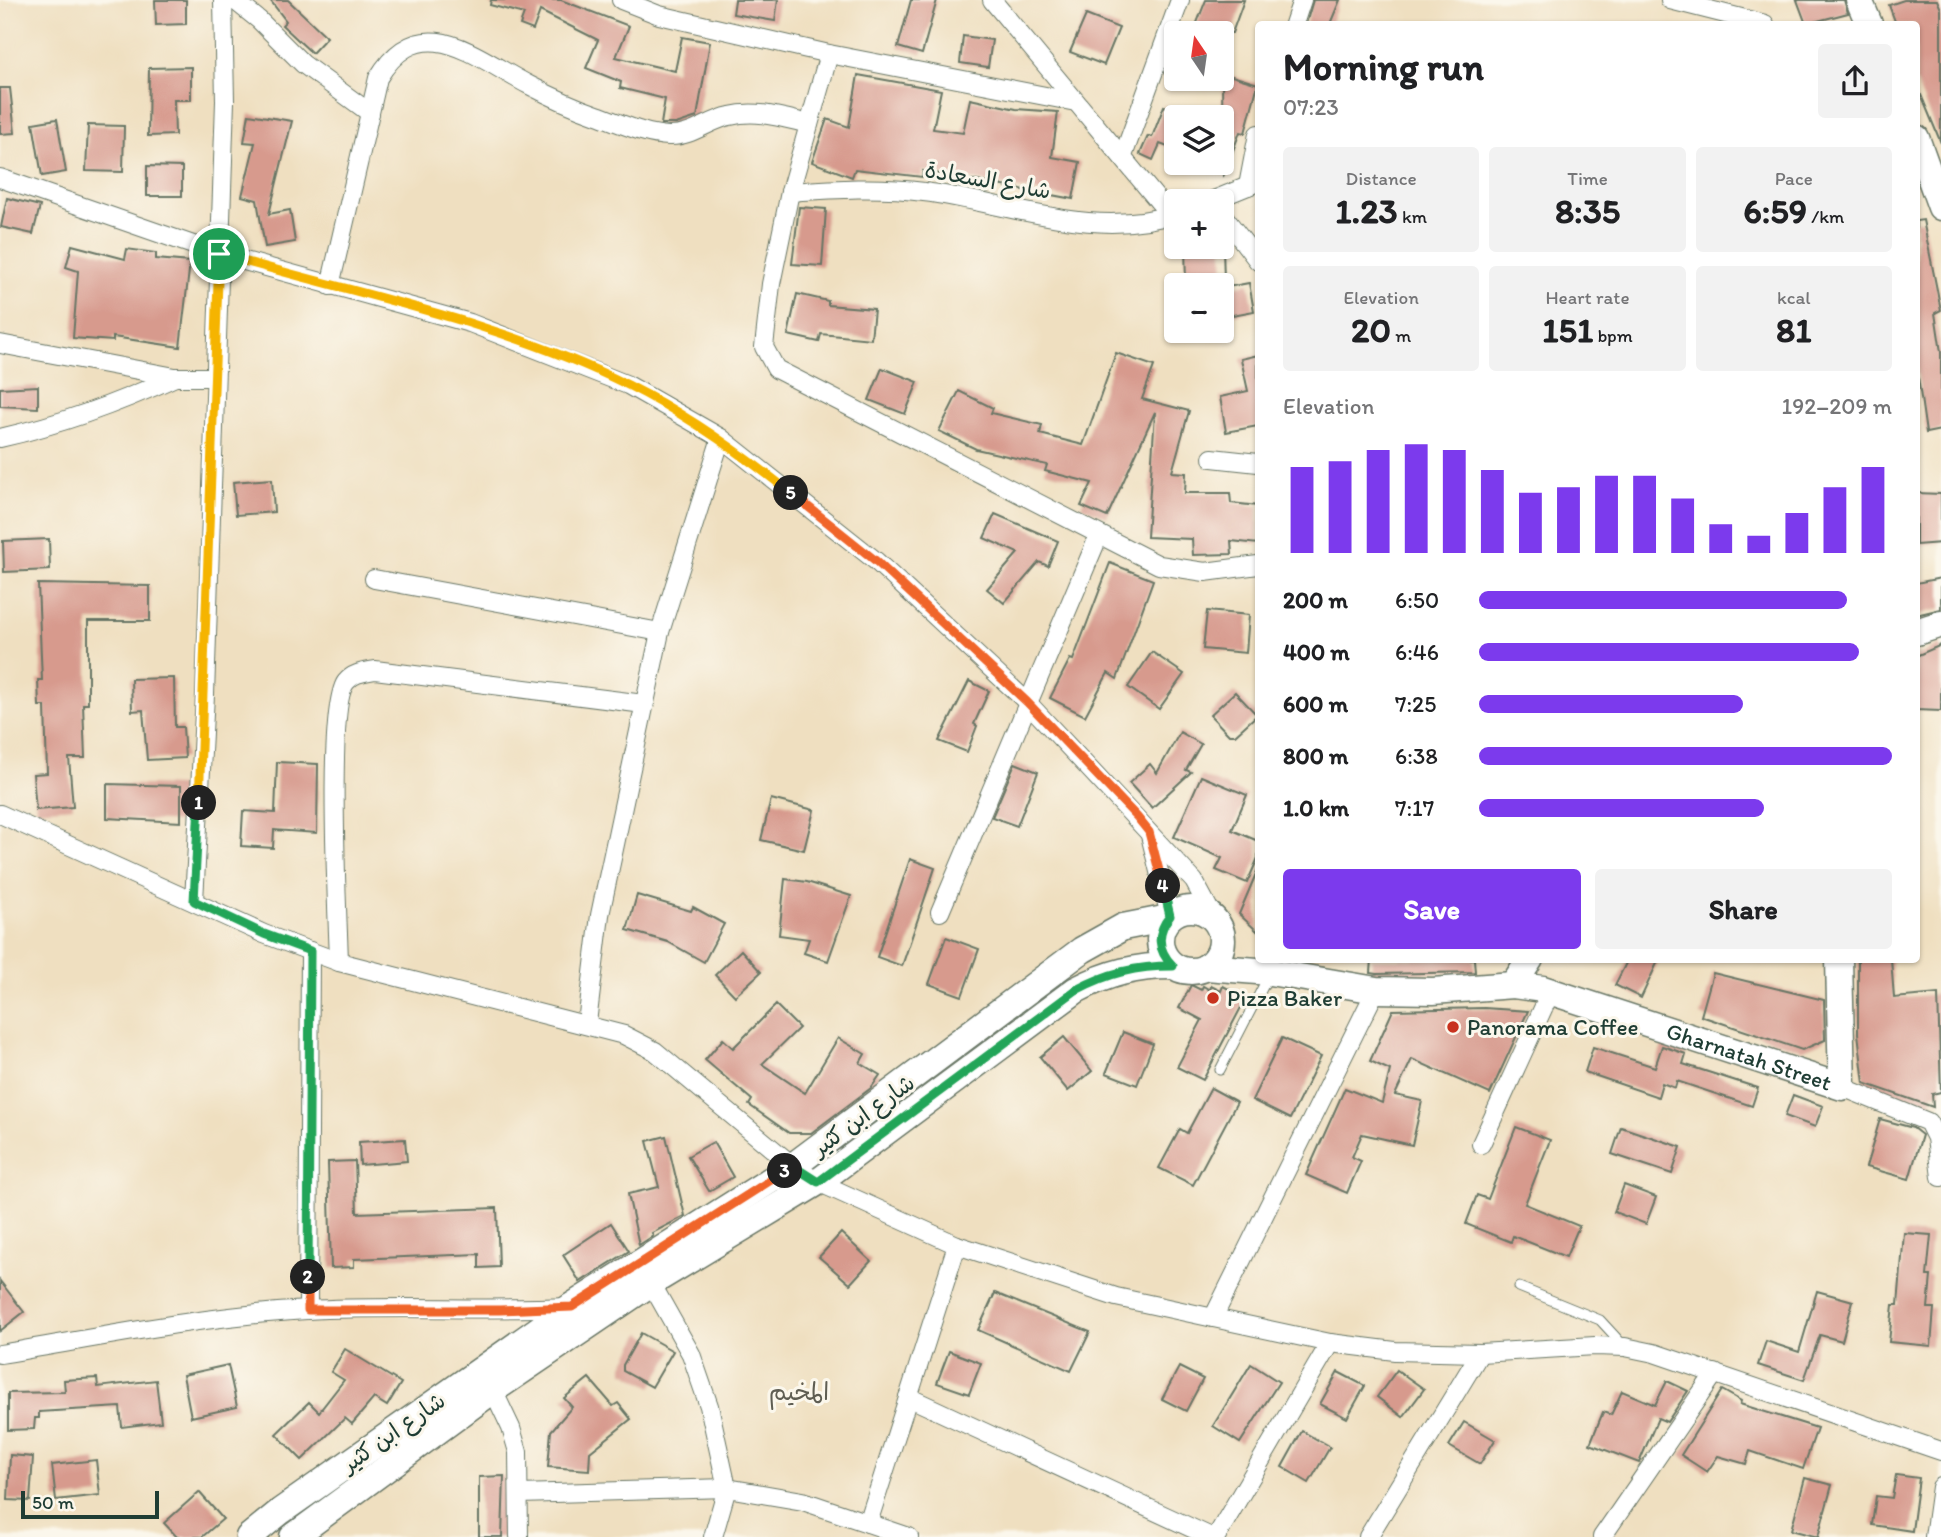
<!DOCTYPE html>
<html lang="en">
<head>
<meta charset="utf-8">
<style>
  :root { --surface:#fff; --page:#f2f2f2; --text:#202124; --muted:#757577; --accent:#7c3aed }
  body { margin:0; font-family:Itim,"Playpen Sans Arabic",sans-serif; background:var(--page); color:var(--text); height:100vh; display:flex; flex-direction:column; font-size:26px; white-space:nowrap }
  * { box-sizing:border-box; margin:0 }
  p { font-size:23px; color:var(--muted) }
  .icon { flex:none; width:38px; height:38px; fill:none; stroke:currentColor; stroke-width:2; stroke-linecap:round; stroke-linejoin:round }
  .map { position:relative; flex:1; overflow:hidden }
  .details { position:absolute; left:1255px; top:21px; width:665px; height:942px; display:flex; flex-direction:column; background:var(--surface); border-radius:7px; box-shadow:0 2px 5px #0004 }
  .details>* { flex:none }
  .needle { width:46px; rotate:347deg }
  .tools { position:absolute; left:1164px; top:21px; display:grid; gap:14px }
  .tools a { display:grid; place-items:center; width:70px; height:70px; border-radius:7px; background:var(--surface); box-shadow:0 2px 5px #0004; font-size:35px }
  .scale { position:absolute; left:21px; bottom:18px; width:138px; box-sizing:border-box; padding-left:7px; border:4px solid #1f3d34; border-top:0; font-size:19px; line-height:24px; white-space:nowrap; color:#1f3d34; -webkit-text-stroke:5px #fbf7ec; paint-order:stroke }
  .pin { position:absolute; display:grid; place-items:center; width:60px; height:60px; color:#fff; margin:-30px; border:4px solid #fff; border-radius:50%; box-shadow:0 2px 7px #0007 }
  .km { position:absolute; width:35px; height:35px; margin:-18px; border-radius:50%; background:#222; color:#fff; font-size:19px; line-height:35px; text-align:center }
  .round { display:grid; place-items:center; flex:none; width:74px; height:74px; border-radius:7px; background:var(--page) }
  .overview { display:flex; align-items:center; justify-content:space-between; height:119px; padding:0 28px }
  h1 { font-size:38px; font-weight:700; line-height:52px }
  .metrics { display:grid; grid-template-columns:repeat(3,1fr); gap:10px; height:119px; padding:7px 28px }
  .metrics div { display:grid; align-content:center; border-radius:7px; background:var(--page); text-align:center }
  .metrics b { font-size:35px; font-weight:700 }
  .metrics small { font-size:19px; font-weight:400 }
  .metrics p { font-size:19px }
  .chart { height:196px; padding:14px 28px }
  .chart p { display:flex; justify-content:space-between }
  .chart svg { width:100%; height:126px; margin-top:7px; stroke:var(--accent); stroke-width:6 }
  .primary-button { display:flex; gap:14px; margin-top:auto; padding:14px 28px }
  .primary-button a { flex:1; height:80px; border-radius:7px; background:var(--accent); color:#fff; font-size:28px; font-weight:700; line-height:80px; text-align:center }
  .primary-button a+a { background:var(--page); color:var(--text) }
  ul { padding:0 28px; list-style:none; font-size:23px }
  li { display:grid; grid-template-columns:112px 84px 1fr; align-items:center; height:52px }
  li i { height:18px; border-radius:9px; background:var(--accent) }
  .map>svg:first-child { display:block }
</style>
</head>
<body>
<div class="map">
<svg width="1941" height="1537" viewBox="0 0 1941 1537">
  <rect width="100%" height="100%" fill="#fbf7ec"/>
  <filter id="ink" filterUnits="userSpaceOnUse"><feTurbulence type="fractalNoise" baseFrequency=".0143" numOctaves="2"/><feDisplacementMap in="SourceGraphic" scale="14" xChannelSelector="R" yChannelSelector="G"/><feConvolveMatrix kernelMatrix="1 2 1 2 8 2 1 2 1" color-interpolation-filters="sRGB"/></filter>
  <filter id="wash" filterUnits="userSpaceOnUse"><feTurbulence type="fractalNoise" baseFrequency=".00686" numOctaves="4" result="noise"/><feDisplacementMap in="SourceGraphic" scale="28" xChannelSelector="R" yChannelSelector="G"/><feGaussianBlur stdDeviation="1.57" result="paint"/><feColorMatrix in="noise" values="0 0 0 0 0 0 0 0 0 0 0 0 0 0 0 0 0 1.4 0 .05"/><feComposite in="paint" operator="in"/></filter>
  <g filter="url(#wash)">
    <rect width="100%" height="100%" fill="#efdfc0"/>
    <g id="blocks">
      <g fill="#d79a8d">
        <path d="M155 0H186V24L156 25Z"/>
        <path d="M270 0H288L327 37 312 53 282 25 286 21Z"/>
        <path d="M491 0H561L629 26 616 57 675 71 682 37 710 42 697 117 676 124H661L665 99 620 88 621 82 586 68 598 40 540 11 533 30 520 25 524 14 490 5Z"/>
        <path d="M735 0H778L775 21 733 14Z"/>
        <path d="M911 0H937L922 54 898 47Z"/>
        <path d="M1206 0H1244L1232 33H1193Z"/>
        <path d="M1313 0H1340L1330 24H1306Z"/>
        <path d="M1797 0H1844L1848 13 1806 24Z"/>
        <path d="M1904 0H1937L1941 9V143L1916 83V24H1896L1889 5Z"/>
        <path d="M1086 15 1119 28 1104 65 1070 52Z"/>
        <path d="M963 36 992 40 988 67 960 63Z"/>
        <path d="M191 67V100H174L175 135 148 136 149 68Z"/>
        <path d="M1222 73 1258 84 1245 133 1240 132 1223 177Z"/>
        <path d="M858 75 941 90 933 129 963 133 970 99 1016 109 1058 112 1052 157 1080 162 1073 199 923 171 922 177 855 169 852 177 812 162 827 119 849 127Z"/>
        <path d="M0 88H10L15 133 0 134Z"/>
        <path d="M1164 106 1176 110V150L1160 144 1153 160 1140 154 1148 136 1152 137Z"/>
        <path d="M249 114 292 121 269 214 290 210 295 242 265 247 257 200 242 196 255 143 244 142Z"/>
        <path d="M57 119 66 172 42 176 33 123Z"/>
        <path d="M88 125 124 126 123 172 86 171Z"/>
        <path d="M147 166 182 167V196H147Z"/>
        <path d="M7 198 40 206 33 234 1 227Z"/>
        <path d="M799 207 826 209 822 266 792 264Z"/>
        <path d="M1923 220 1941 310 1935 313 1941 352V430L1926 433 1916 363V221Z"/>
        <path d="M72 245 125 259 127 249 156 253V259L190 262 180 347 113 337V341L73 338 78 271 66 267Z"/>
        <path d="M1185 247H1223L1224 280 1186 281Z"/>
        <path d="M1249 283 1254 311 1222 317V288Z"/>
        <path d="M797 294 828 301V305L874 309 871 339 821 334 819 342 788 335Z"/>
        <path d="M1116 353 1154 366 1142 399 1189 411 1172 472 1186 473 1185 493H1230L1231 503 1258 506V544L1231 541 1232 554 1193 555 1192 539 1147 537 1155 412 1107 517 1081 506 1092 483 1045 471 1047 465 976 449 939 431 959 391 993 408 991 413 1042 425 1040 434 1083 445Z"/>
        <path d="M1258 355V426L1226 432 1220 397 1248 391 1241 359Z"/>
        <path d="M882 368 918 382 905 414 869 400Z"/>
        <path d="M38 386V408L0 406V388Z"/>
        <path d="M272 479 274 512 236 515 233 482Z"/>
        <path d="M1916 493 1941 494V543L1916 545Z"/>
        <path d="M995 514 1058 541 1048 566 1039 562 1004 603 987 589 1018 553 984 538Z"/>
        <path d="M49 539 50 570 4 572 3 541Z"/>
        <path d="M1110 563 1153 580 1117 679 1108 673 1085 716 1050 698 1070 659 1073 660Z"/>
        <path d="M1941 578V609L1916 615V583Z"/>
        <path d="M38 584 150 586V621H88V704H83L85 758H69L73 807 36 810 33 774 47 773 45 706H39L38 680H42Z"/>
        <path d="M1207 611 1249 615 1246 653 1203 649Z"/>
        <path d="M1941 645V711L1916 710V656Z"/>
        <path d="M1152 652 1184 674 1159 709 1128 687Z"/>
        <path d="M174 678 175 727H183L185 758 147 760 143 710 132 711 131 679Z"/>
        <path d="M969 681 989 691 974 724 977 726 967 752 939 741Z"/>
        <path d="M1235 692 1257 715 1235 735H1229L1210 715Z"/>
        <path d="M1180 732 1201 744 1186 770 1191 772 1152 808 1129 783 1150 764 1157 773Z"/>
        <path d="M277 762 318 764 317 833 274 830 273 848 241 846 243 811 275 813Z"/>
        <path d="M1015 763 1038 772 1017 826 992 817Z"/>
        <path d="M1201 776 1247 795 1232 830 1258 841V858L1247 883 1216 870 1222 858 1174 837Z"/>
        <path d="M107 784 181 786V822L107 818Z"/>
        <path d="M771 799 814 810 804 850 761 840Z"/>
        <path d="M910 859 935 868 902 966 877 957Z"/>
        <path d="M1258 869V932L1239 914Z"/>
        <path d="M785 879 807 882 851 896 828 961 804 953 809 939 779 935Z"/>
        <path d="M637 895 691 911 693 907 724 924 704 962 668 942 627 930Z"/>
        <path d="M946 937 979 949 962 996 929 984Z"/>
        <path d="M741 950 761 972 735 996 715 975Z"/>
        <path d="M1372 959H1474L1475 972 1377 974 1371 973Z"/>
        <path d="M1628 959H1659L1641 998 1615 985Z"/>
        <path d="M1858 959H1891L1894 998 1938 994 1941 1092 1932 1094 1933 1107 1864 1083 1858 1033Z"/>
        <path d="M1713 973 1824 1000 1825 1040 1802 1050 1701 1016Z"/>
        <path d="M1191 985 1201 990 1203 986 1210 990 1211 986 1221 991 1223 986 1246 998 1203 1080 1177 1067 1202 1020 1179 1008Z"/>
        <path d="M776 1005 799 1028 762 1064 805 1093 838 1038 865 1054 860 1063 880 1075 871 1088 811 1133H789L749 1105 752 1100 705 1060 723 1039 733 1048Z"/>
        <path d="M1484 1008 1528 1011 1490 1094 1412 1059 1395 1095 1422 1101 1412 1145 1362 1134 1352 1157 1361 1161 1347 1193 1306 1175 1345 1088 1382 1103 1390 1070 1370 1061 1393 1010Z"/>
        <path d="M1123 1032 1153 1044 1137 1085 1106 1073Z"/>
        <path d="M1064 1037 1092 1071 1068 1091 1040 1057Z"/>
        <path d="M1282 1038 1321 1056 1290 1119 1252 1100Z"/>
        <path d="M1662 1046 1686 1054 1683 1064 1758 1088 1752 1106 1677 1081 1675 1088 1662 1083 1658 1097 1585 1072 1593 1047 1655 1067Z"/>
        <path d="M1211 1088 1237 1102 1193 1185 1159 1168 1180 1129 1187 1133Z"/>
        <path d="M1793 1095 1823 1106 1815 1127 1785 1116Z"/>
        <path d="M1880 1119 1913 1128 1922 1135 1909 1179 1866 1167Z"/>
        <path d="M1516 1127 1550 1140 1525 1204 1579 1226 1566 1257 1513 1236 1511 1242 1466 1224 1477 1195 1488 1199Z"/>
        <path d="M1621 1127 1681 1147 1672 1174 1612 1154Z"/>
        <path d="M666 1136 685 1216 652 1233 653 1236 639 1245 628 1194 659 1187 647 1141Z"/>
        <path d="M405 1139 407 1161 360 1165 359 1142Z"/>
        <path d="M713 1142 733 1177 709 1191 688 1156Z"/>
        <path d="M355 1161 357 1213 497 1208 499 1267 479 1268V1254L354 1259V1267L331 1268 328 1162Z"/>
        <path d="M1624 1185 1656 1197 1646 1224 1614 1212Z"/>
        <path d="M611 1223 629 1251 580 1282 563 1255Z"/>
        <path d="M841 1233 871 1261 850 1284 819 1257Z"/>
        <path d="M1904 1233 1931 1235 1927 1276H1931L1928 1308H1934L1931 1346 1889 1342 1893 1305H1898Z"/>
        <path d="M0 1281 24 1312 0 1331Z"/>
        <path d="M1817 1291 1853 1301 1842 1341 1820 1335 1804 1380 1758 1365 1766 1341 1799 1352Z"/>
        <path d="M995 1293 1090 1332 1071 1371 978 1330Z"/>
        <path d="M641 1333 673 1351 652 1387 623 1371V1365Z"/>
        <path d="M345 1349 401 1383 387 1406 374 1398 352 1424 345 1418 302 1460 276 1434 309 1402 319 1412 344 1380 331 1372Z"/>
        <path d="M949 1351 981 1363 969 1394 937 1383Z"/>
        <path d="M1251 1364 1279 1382 1240 1443 1213 1426Z"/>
        <path d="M228 1365 237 1407 191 1417 183 1375Z"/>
        <path d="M1179 1367 1203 1379 1186 1411 1162 1399Z"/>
        <path d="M1397 1370 1424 1389 1403 1417 1377 1397Z"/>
        <path d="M1338 1372 1365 1386 1347 1418 1320 1404Z"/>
        <path d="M97 1378 98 1387 156 1380 161 1422 122 1427 120 1407 39 1412V1418H35L34 1429 8 1430V1393L65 1392 64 1380Z"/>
        <path d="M589 1378 613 1406 618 1403 631 1419 590 1452 589 1470 548 1467 551 1431 572 1407 564 1398Z"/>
        <path d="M1667 1381 1688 1391 1667 1422 1658 1418 1639 1463 1590 1444 1603 1412 1611 1415 1622 1391 1655 1405Z"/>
        <path d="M1722 1390 1741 1401 1740 1404 1817 1428 1803 1469 1750 1451 1746 1464 1718 1456 1707 1472 1681 1455Z"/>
        <path d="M1464 1422 1495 1440 1480 1464 1449 1446Z"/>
        <path d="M1302 1431 1330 1447 1309 1483 1282 1467Z"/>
        <path d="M10 1455 33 1457 30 1501 8 1500Z"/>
        <path d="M96 1460 100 1495 56 1500 52 1465Z"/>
        <path d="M1896 1475 1919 1478 1912 1531 1872 1525 1876 1496 1892 1498Z"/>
        <path d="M504 1476 502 1537H479V1477Z"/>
        <path d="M1805 1478 1832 1485 1818 1537 1791 1530Z"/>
        <path d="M199 1492 223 1519 202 1537H177L164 1523Z"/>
      </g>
    </g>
  </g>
  <g filter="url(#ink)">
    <use href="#blocks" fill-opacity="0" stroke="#687665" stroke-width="2"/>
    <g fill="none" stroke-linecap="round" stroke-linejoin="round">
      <g stroke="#687665" stroke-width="11">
        <g id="lane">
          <path d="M1220 1070 1269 975"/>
          <path d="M1519 1287 1600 1320 1624 1346"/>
        </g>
      </g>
      <g stroke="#687665" stroke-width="20">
        <g id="street">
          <path d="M234 0 259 20 303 64 370 113"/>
          <path d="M621 0 659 15 829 54 1076 102"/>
          <path d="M992 0 1170 215"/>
          <path d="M1670 0 1765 24"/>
          <path d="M1294 24 1302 0"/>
          <path d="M829 54 790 192 771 284 764 347 776 369 1159 565 1205 572 1258 565"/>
          <path d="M1123 156 1180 0"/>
          <path d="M0 178 219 254 470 323 628 385 721 438 876 561 1027 702 1194 881 1216 922"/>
          <path d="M1248 186 1258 134"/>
          <path d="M790 192C835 189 879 186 924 192 1007 202 1093 241 1176 213"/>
          <path d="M1211 201 1258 182"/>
          <path d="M1222 214 1258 261"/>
          <path d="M330 286 378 78C421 6 476 58 529 85 550 96 574 107 597 115 620 123 645 135 669 136 692 137 709 120 730 116 757 109 783 118 809 124"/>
          <path d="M0 344 175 377H214"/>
          <path d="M0 438C62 424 117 404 175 377"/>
          <path d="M1212 458 1258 463"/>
          <path d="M374 579 660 632"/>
          <path d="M0 814 264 934 339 962 624 1035 655 1051 793 1166 818 1182 957 1245 1116 1297 1330 1343 1395 1351 1480 1353 1595 1346 1625 1347 1654 1353 1941 1451"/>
          <path d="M1150 835 1170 916"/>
          <path d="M194 901 205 695 225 101 223 0"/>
          <path d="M940 912 1099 535"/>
          <path d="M339 962C338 919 326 706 346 682 353 673 364 672 375 670L644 704"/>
          <path d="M587 1023 600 915 660 632 721 438"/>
          <path d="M1842 1087 1928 1122 1936 1138 1941 1177"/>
          <path d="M1481 1144 1551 991"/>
          <path d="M651 1283 691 1354 709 1406 727 1488 713 1537"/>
          <path d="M308 1310 310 951"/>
          <path d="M1213 1318 1376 990"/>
          <path d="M0 1354C102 1337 203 1316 307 1310 394 1305 481 1311 568 1307"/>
          <path d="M493 1390 511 1428 518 1452 519 1537"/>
          <path d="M908 1397 1211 1537"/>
          <path d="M519 1494 727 1488 803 1501 909 1537"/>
          <path d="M868 1523 957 1245"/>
          <path d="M1216 1537 1330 1343"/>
          <path d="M1368 1537 1480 1353"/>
          <path d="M1602 1537 1715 1373"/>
          <path d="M1934 1537 1941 1487"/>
        </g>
      </g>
      <g stroke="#687665" stroke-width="29">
        <g id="secondary">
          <path d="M1859 0 1869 24"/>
          <path d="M1916 138 1941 207"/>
          <path d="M1916 632 1941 624"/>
          <circle cx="1191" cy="940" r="31"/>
          <path id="s1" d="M1206 967 1270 972 1376 990 1433 991 1513 985 1543 989 1842 1087 1839 959"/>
          <path d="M1513 985 1530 959"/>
          <path d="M249 1537 281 1511 572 1306 793 1166 1082 950 1123 927 1169 918"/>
          <path d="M293 1537 493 1390 651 1283 818 1182 1076 990C1108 973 1136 966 1173 966"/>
        </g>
      </g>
      <use href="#lane" stroke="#fff" stroke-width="9"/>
      <use href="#street" stroke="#fff" stroke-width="18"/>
      <use href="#secondary" stroke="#fff" stroke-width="26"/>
    </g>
  </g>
  <g fill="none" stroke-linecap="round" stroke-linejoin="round" filter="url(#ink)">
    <g stroke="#fff" stroke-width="14">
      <path id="split-1" d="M199 803 219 254"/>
    </g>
    <g stroke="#fff" stroke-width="14">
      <path id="split-2" d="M199 803 194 901 264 934 310 951 308 1277"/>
    </g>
    <g stroke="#fff" stroke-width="14">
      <path id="split-3" d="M308 1277V1310H500L572 1307 785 1171"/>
    </g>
    <g stroke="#fff" stroke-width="14">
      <path id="split-4" d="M785 1171 793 1166 818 1182 1076 990C1108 973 1136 966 1173 966 1157 950 1156 933 1170 916L1163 886"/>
    </g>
    <g stroke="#fff" stroke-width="14">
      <path id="split-5" d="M791 493 876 561 1027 702 1137 817 1149 832 1163 886"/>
    </g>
    <g stroke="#fff" stroke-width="14">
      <path id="split-6" d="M219 254C356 294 500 321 628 385 688 415 740 452 791 493"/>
    </g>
    <use href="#split-1" stroke="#f5b400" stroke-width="9"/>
    <use href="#split-2" stroke="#22a559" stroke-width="9"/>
    <use href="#split-3" stroke="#f0652b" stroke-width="9"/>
    <use href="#split-4" stroke="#22a559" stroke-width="9"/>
    <use href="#split-5" stroke="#f0652b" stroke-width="9"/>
    <use href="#split-6" stroke="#f5b400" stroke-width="9"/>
  </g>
  <g fill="#c8321e" stroke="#fbf7ec" stroke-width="2.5">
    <circle cx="1213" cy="998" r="7"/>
    <circle cx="1453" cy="1027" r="7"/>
  </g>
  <g text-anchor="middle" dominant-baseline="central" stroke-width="6" stroke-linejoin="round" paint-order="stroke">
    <g font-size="23" fill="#1f3d34" stroke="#fbf7ec">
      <text transform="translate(988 180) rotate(10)">شارع السعادة</text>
      <text stroke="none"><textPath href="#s1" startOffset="556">Gharnatah Street</textPath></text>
      <text transform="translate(863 1115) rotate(-36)">شارع ابن كثير</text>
      <text transform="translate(393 1432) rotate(-35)">شارع ابن كثير</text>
    </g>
    <g font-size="23" fill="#1f3d34" stroke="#fbf7ec" text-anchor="start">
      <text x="1227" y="998">Pizza Baker</text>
      <text x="1467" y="1027">Panorama Coffee</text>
    </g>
    <g font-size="24" fill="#5f5e53" stroke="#fbf7ec">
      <text x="799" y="1391">المخيم</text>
    </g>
  </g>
</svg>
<div class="tools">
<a><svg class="needle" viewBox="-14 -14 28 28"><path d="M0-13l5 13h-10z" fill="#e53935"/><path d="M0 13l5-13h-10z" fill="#757577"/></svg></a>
<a><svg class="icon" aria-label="layers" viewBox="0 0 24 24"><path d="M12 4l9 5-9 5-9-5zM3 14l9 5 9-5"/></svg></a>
<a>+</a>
<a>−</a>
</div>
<div class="scale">50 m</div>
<div class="pin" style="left:219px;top:254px;background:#1e9e55"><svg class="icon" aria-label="arrive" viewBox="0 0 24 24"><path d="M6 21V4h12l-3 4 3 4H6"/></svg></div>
<b class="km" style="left:199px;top:803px">1</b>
<b class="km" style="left:308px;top:1277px">2</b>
<b class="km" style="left:785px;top:1171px">3</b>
<b class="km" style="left:1163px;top:886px">4</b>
<b class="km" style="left:791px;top:493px">5</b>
<section class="details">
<div class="overview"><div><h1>Morning run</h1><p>07:23</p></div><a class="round"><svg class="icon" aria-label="share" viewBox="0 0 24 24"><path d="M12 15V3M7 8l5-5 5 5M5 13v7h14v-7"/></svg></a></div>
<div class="metrics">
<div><p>Distance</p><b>1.23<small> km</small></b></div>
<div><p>Time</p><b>8:35</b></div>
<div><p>Pace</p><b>6:59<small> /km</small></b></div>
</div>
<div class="metrics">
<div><p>Elevation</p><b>20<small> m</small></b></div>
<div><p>Heart rate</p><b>151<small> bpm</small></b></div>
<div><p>kcal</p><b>81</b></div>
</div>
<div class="chart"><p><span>Elevation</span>192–209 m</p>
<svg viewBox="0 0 160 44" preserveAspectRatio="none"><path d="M5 44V14M15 44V12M25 44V8M35 44V6M45 44V8M55 44V15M65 44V23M75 44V21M85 44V17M95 44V17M105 44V25M115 44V34M125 44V38M135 44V30M145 44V21M155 44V14"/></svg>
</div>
<ul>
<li><b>200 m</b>6:50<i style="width:89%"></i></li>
<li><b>400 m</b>6:46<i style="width:92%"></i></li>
<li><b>600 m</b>7:25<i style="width:64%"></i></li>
<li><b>800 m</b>6:38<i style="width:100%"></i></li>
<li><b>1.0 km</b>7:17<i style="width:69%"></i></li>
</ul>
<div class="primary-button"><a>Save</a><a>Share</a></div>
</section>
</div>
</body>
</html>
